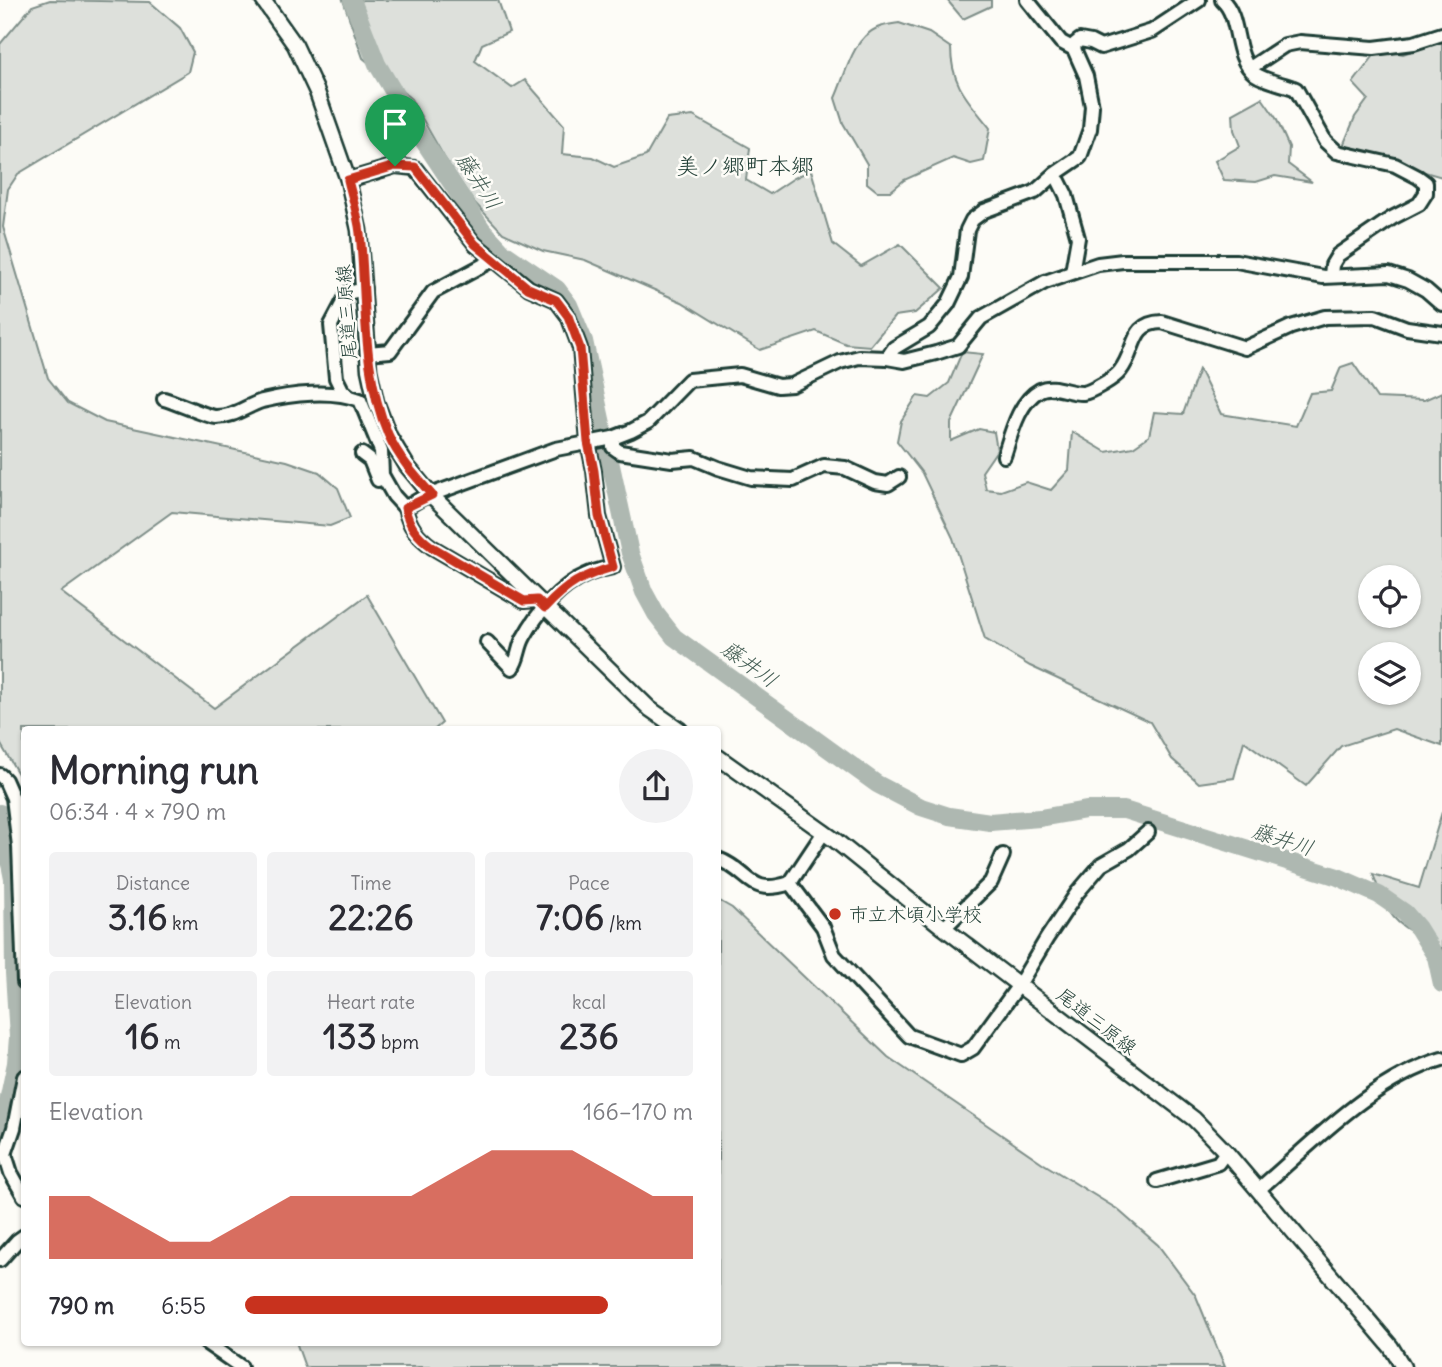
<!DOCTYPE html>
<html lang="en">
<head>
<meta charset="utf-8">
<style>
  :root { --surface:#fff; --page:#f2f2f3; --text:#2b2b33; --muted:#7c7c81; --accent:#c8321e }
  body { margin:0; font-family:Delius,"Klee One",sans-serif; background:var(--page); color:var(--text); height:100vh; display:flex; flex-direction:column; font-size:26px; white-space:nowrap }
  * { box-sizing:border-box; margin:0 }
  p { font-size:23px; color:var(--muted) }
  .icon { flex:none; width:38px; height:38px; fill:none; stroke:currentColor; stroke-width:2; stroke-linecap:round; stroke-linejoin:round }
  .map { position:relative; flex:1; overflow:hidden }
  .details { position:absolute; left:21px; top:726px; width:700px; height:620px; display:flex; flex-direction:column; background:var(--surface); border-radius:7px; box-shadow:0 2px 5px #0004 }
  .details>* { flex:none }
  .controls { position:absolute; left:1358px; top:565px; display:grid; gap:14px }
  .controls a { display:grid; place-items:center; width:63px; height:63px; border-radius:50%; background:var(--surface); box-shadow:0 2px 5px #0004; font-size:35px }
  .pin { position:absolute; display:grid; place-items:center; width:60px; height:60px; color:#fff; margin:-72px -30px; border-radius:50% 50% 50% 0; rotate:-45deg; box-shadow:0 0 7px #0007 }
  .pin .icon { rotate:45deg }
  .round { display:grid; place-items:center; flex:none; width:74px; height:74px; border-radius:37px; background:var(--page) }
  .overview { display:flex; align-items:center; justify-content:space-between; height:119px; padding:0 28px }
  h1 { font-size:38px; font-weight:700; line-height:52px }
  .metrics { display:grid; grid-template-columns:repeat(3,1fr); gap:10px; height:119px; padding:7px 28px }
  .metrics div { display:grid; align-content:center; border-radius:7px; background:var(--page); text-align:center }
  .metrics b { font-size:35px; font-weight:700 }
  .metrics small { font-size:19px; font-weight:400 }
  .metrics p { font-size:19px }
  .chart { height:196px; padding:14px 28px }
  .chart p { display:flex; justify-content:space-between }
  .chart svg { width:100%; height:126px; margin-top:7px; fill:var(--accent); opacity:.7 }
  ul { padding:0 28px; list-style:none; font-size:23px }
  li { display:grid; grid-template-columns:112px 84px 1fr; align-items:center; height:52px }
  li i { height:18px; border-radius:9px; background:var(--accent) }
  .map>svg:first-child { display:block }
</style>
</head>
<body>
<div class="map">
<svg width="1442" height="1367" viewBox="0 0 1442 1367">
  <rect width="100%" height="100%" fill="#fdfcf7"/>
  <filter id="ink" filterUnits="userSpaceOnUse"><feTurbulence type="fractalNoise" baseFrequency=".0143" numOctaves="2"/><feDisplacementMap in="SourceGraphic" scale="14" xChannelSelector="R" yChannelSelector="G"/><feConvolveMatrix kernelMatrix="1 2 1 2 8 2 1 2 1" color-interpolation-filters="sRGB"/></filter>
  <g filter="url(#ink)">
    <g fill="#dde0db" stroke="#7e8e88" stroke-width="2" fill-rule="evenodd">
      <path d="M50 0 150 2 180 28 193 52 188 72 18 174 8 189 3 227 48 378 68 403 105 422 287 461 319 472 338 488 350 518 330 526 172 512 61 592 214 708 367 595 442 723 434 730H24V784L0 743V44L32 6Z"/>
      <path d="M343 0H498L509 32 482 44 475 61 512 88 525 80 564 125 562 154 593 157 614 167 646 156 667 119 693 116 750 148 746 180 770 194 794 178 811 170 833 244 861 266 900 244 944 288 915 313 895 316 870 346 846 344 816 331 760 350 682 302 585 260 543 251 503 233 473 201 444 157 411 99 363 58Z"/>
      <path d="M947 0H991V6L963 19Z"/>
      <path d="M899 23 929 33 951 48C951 85 968 100 990 128L984 161 971 164 953 158 904 180 891 191H877L867 183V164L843 123 835 98C846 74 852 39 877 28 884 25 893 24 899 23Z"/>
      <path d="M1442 41V177L1342 148 1355 117 1368 99 1353 83 1379 49 1403 54Z"/>
      <path d="M1262 98 1276 118 1289 147 1288 164 1312 182 1275 176 1256 182 1224 180 1215 161 1240 146 1234 130 1233 114Z"/>
      <path d="M962 352 983 354 951 423V441L979 429 994 432 997 450 982 472 986 489 1001 491 1026 482 1051 490 1069 470 1072 432 1106 452 1133 447 1149 436 1154 412 1183 414 1199 369 1221 414 1296 426 1310 393 1331 391 1341 367 1353 363 1377 398 1424 400 1442 392V746L1394 729 1341 746 1306 786 1244 741 1234 778 1199 783 1172 759 1150 722 1030 666 985 639 953 538 922 473 897 441 901 421 917 396 930 398 949 383ZM1370 578H1409V616H1370ZM1370 654H1409V693H1370Z"/>
      <path d="M1442 812V956C1433 940 1417 937 1403 926 1386 914 1380 893 1373 874L1419 888Z"/>
      <path d="M718 900 732 908 888 1057 1044 1164 1117 1209 1158 1245 1196 1296 1225 1367H305L296 1342H718Z"/>
    </g>
    <g fill="none" stroke-linecap="round" stroke-linejoin="round">
      <g stroke="#aeb8b1" stroke-width="18">
        <path d="M352 0 377 64 417 131 482 229 504 253 557 289 569 305 584 341 630 553 644 592 656 614 674 637 877 784 921 807 949 816 990 822 1040 818 1086 810H1124L1338 877 1379 895 1405 913 1418 928 1436 957 1442 984"/>
        <path d="M0 813 13 879 14 973 18 1037 16 1063 0 1139"/>
      </g>
      <g stroke="#1f3d34" stroke-width="18">
        <g id="minor">
          <path d="M1222 0C1242 18 1232 56 1255 74 1265 81 1284 84 1296 89L1325 141 1337 152 1395 165 1418 177 1426 183V193L1419 204 1392 218 1338 255 1332 265 1331 276"/>
          <path d="M1074 49 1075 44 1080 40 1091 42 1101 47 1152 31 1199 0"/>
          <path d="M1250 68 1285 45 1300 42 1374 48 1414 43 1442 34"/>
          <path d="M348 180 395 166 415 168 475 244 529 288 556 300 568 316 580 348 588 442 594 471 599 516 613 567C604 569 594 571 586 575 560 586 537 613 524 637 518 647 519 659 512 668L487 642"/>
          <path d="M1059 181 1066 195 1078 238 1072 272"/>
          <path d="M368 353 390 351 433 292 493 260"/>
          <path d="M887 358 894 348 929 327 948 304 961 277 967 230 972 220 984 211 1035 192 1055 174 1080 157 1090 129 1092 106 1086 76 1074 49 1061 42 1027 0"/>
          <path d="M349 396 342 390 336 378 331 325 348 293 364 289"/>
          <path d="M164 399C175 402 208 417 216 417 234 417 246 406 262 401 291 394 332 389 360 400L381 451 382 475 394 496 405 508"/>
          <path d="M613 438V447L620 452 672 460 694 458 718 468 751 478 793 480 824 466 845 468 875 482 888 484 899 477"/>
          <path d="M362 454 370 460 378 480"/>
          <path d="M1004 456C1011 435 1018 402 1040 390 1053 383 1069 394 1083 393 1091 392 1115 378 1120 371 1137 350 1129 323 1162 322L1245 348 1291 327 1325 317 1375 316 1407 328 1442 333"/>
          <path d="M537 600 524 601 432 547C417 536 409 526 405 508L422 498 556 449 613 438 631 431 648 422 689 380 740 375 778 386 792 385 840 362 859 357 887 358 904 361 936 353 958 346 981 318 1045 282 1098 264 1123 261H1236L1323 277 1389 274 1408 280 1426 290 1442 304"/>
          <path d="M0 775 5 780 13 798 19 846 24 982"/>
          <path d="M824 832 790 883 823 927 834 955 909 1036 961 1055 973 1048 1019 985 1047 938 1077 893 1101 865 1129 849 1148 832"/>
          <path d="M718 859C752 872 748 897 790 883"/>
          <path d="M944 928 991 882 1003 855"/>
          <path d="M24 1077 14 1128 5 1154 11 1173 24 1196"/>
          <path d="M1157 1181 1218 1163 1226 1152"/>
          <path d="M1258 1190C1313 1143 1371 1080 1442 1059"/>
          <path d="M0 1260 17 1241 24 1236"/>
          <path d="M205 1342 241 1367"/>
        </g>
      </g>
      <g stroke="#1f3d34" stroke-width="19">
        <g id="major">
          <path d="M263 0 295 45 317 92 348 180 359 230 369 370 376 402 389 436 407 466 431 495 650 709 680 730"/>
          <path d="M718 757 836 841 944 928 1194 1119 1226 1152 1391 1347 1403 1367"/>
        </g>
      </g>
      <use href="#minor" stroke="#fdfcf7" stroke-width="12"/>
      <use href="#major" stroke="#fdfcf7" stroke-width="14"/>
    </g>
  </g>
  <g fill="none" stroke-linecap="round" stroke-linejoin="round" filter="url(#ink)">
    <g stroke="#fff" stroke-width="14">
      <path id="route" d="M395 166 415 167 475 244 528 288 556 300 568 316 580 348 588 442 594 471 599 516 613 567C582 576 567 584 545 608L537 600 524 601 432 547C417 536 409 526 405 508L432 495C415 476 398 457 388 434 361 370 367 300 360 233 358 215 352 197 348 180Z"/>
    </g>
    <use href="#route" stroke="#c8321e" stroke-width="9"/>
  </g>
  <circle fill="#c8321e" stroke="#fdfcf7" stroke-width="2.5" cx="835" cy="914" r="7"/>
  <g text-anchor="middle" dominant-baseline="central" stroke-width="5" stroke-linejoin="round" paint-order="stroke">
    <g font-size="19" fill="#1f3d34" stroke="#fdfcf7">
      <text transform="translate(346 312) rotate(-94)">尾道三原線</text>
      <text transform="translate(1097 1021) rotate(38)">尾道三原線</text>
    </g>
    <g font-size="19" fill="#1f3d34" stroke="#fdfcf7" text-anchor="start">
      <text x="849" y="914">市立木頃小学校</text>
    </g>
    <g font-size="21" font-style="italic" fill="#435c53" stroke="#fdfcf7">
      <text transform="translate(479 181) rotate(57)">藤井川</text>
      <text transform="translate(750 664) rotate(36)">藤井川</text>
      <text transform="translate(1283 839) rotate(18)">藤井川</text>
    </g>
    <g font-size="23" fill="#1f3d34" stroke="#fdfcf7">
      <text x="745" y="165">美ノ郷町本郷</text>
    </g>
  </g>
</svg>
<div class="controls">
<a><svg class="icon" aria-label="locate" viewBox="0 0 24 24"><circle cx="12" cy="12" r="6"/><path d="M12 2v4M12 18v4M2 12h4M18 12h4"/></svg></a>
<a><svg class="icon" aria-label="layers" viewBox="0 0 24 24"><path d="M12 4l9 5-9 5-9-5zM3 14l9 5 9-5"/></svg></a>
</div>
<div class="pin" style="left:395px;top:166px;background:#1e9e55"><svg class="icon" aria-label="arrive" viewBox="0 0 24 24"><path d="M6 21V4h12l-3 4 3 4H6"/></svg></div>
<section class="details">
<div class="overview"><div><h1>Morning run</h1><p>06:34 · 4 × 790 m</p></div><a class="round"><svg class="icon" aria-label="share" viewBox="0 0 24 24"><path d="M12 15V3M7 8l5-5 5 5M5 13v7h14v-7"/></svg></a></div>
<div class="metrics">
<div><p>Distance</p><b>3.16<small> km</small></b></div>
<div><p>Time</p><b>22:26</b></div>
<div><p>Pace</p><b>7:06<small> /km</small></b></div>
</div>
<div class="metrics">
<div><p>Elevation</p><b>16<small> m</small></b></div>
<div><p>Heart rate</p><b>133<small> bpm</small></b></div>
<div><p>kcal</p><b>236</b></div>
</div>
<div class="chart"><p><span>Elevation</span>166–170 m</p>
<svg viewBox="0 0 160 44" preserveAspectRatio="none"><path d="M0 44V22L10 22L20 30L30 38L40 38L50 30L60 22L70 22L80 22L90 22L100 14L110 6L120 6L130 6L140 14L150 22L160 22V44z"/></svg>
</div>
<ul>
<li><b>790 m</b>6:55<i style="width:81%"></i></li>
</ul>
</section>
</div>
</body>
</html>
